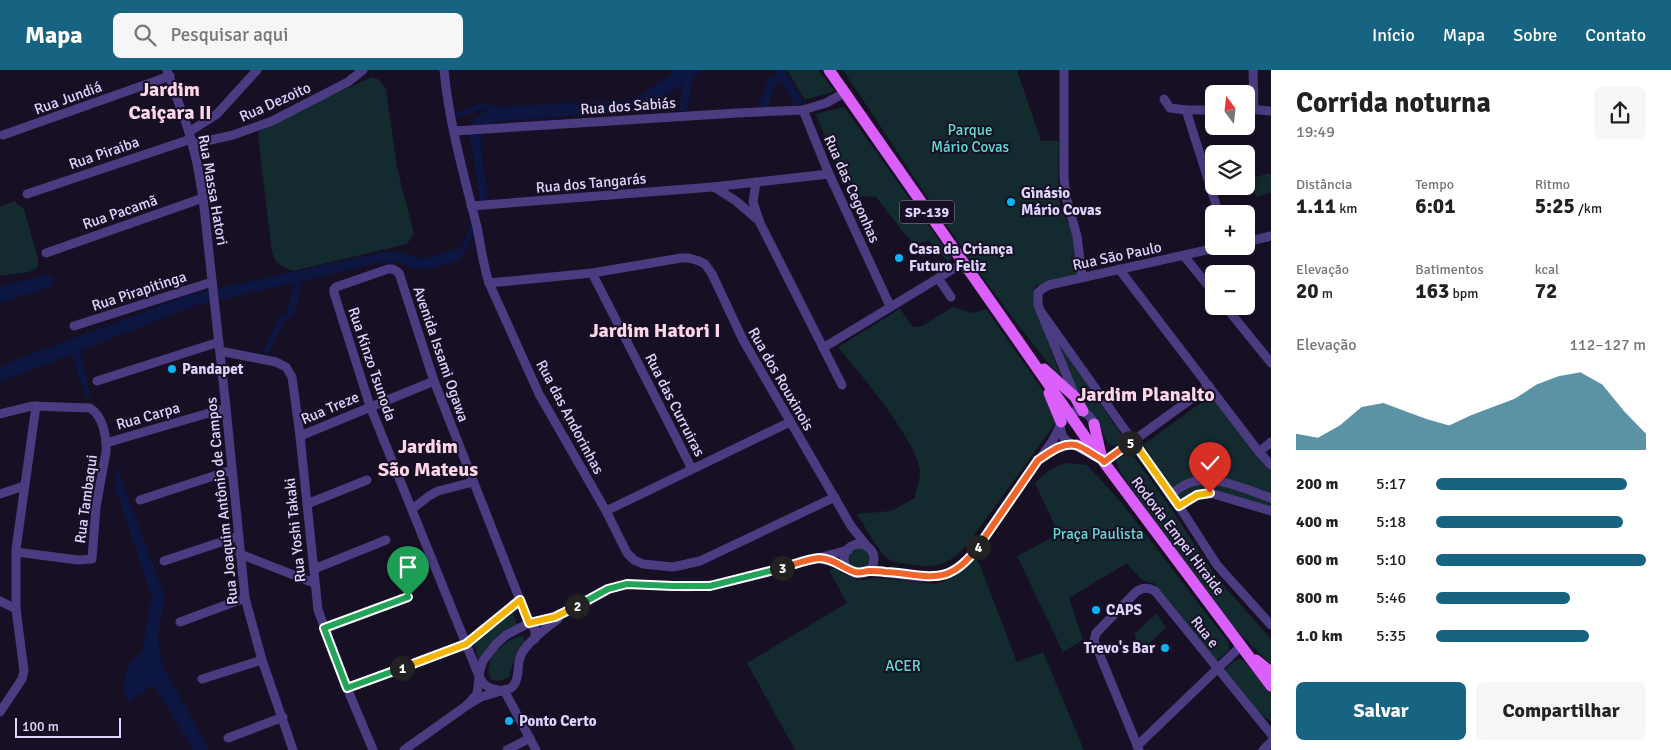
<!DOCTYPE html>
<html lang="pt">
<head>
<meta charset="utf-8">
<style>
  :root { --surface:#fff; --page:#f6f6f6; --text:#222; --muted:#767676; --accent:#166481 }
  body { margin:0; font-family:Signika,sans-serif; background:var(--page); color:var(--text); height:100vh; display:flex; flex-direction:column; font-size:19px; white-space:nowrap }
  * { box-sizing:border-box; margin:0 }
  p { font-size:16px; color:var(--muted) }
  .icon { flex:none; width:28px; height:28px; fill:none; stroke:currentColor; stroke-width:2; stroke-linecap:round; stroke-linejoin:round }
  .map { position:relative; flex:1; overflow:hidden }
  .details { display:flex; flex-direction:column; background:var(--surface); width:400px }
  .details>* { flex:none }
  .needle { width:32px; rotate:345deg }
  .tools { position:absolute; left:1205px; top:15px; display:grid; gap:10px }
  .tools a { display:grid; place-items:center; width:50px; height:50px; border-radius:8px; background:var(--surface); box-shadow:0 2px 12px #0003; font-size:25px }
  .scale { position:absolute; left:15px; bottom:12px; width:106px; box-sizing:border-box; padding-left:5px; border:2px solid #e0d4fe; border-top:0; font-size:14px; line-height:18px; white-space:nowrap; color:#e0d4fe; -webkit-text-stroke:4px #170f24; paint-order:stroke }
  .pin { position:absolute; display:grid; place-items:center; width:42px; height:42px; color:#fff; margin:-51px -21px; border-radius:50% 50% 50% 0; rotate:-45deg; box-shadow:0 0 5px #0007 }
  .pin .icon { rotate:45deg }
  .km { position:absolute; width:25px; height:25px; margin:-12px; border-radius:50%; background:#222; color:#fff; font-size:14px; line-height:25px; text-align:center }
  .round { display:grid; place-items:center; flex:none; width:52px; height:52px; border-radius:8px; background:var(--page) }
  .overview { display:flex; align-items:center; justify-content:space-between; height:85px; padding:0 25px }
  h1 { font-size:28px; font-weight:800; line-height:38px }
  .figures { display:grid; grid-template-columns:repeat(3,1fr); gap:8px; height:85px; padding:5px 25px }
  .figures div { display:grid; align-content:center }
  .figures b { font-size:21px; font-weight:800 }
  .figures small { font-size:14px; font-weight:400 }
  .figures p { font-size:14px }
  .chart { height:140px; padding:10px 25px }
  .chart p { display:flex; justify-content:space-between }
  .chart svg { width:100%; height:90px; margin-top:5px; fill:var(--accent); opacity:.7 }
  .cta { display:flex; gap:10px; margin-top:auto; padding:10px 25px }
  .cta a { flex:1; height:58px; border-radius:8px; background:var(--accent); color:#fff; font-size:20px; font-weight:800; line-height:58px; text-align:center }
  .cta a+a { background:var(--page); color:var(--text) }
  ul { padding:0 25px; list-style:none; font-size:16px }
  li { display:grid; grid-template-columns:80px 60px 1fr; align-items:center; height:38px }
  li i { height:12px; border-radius:6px; background:var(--accent) }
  header { display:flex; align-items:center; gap:30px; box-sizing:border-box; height:70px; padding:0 25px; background:var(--accent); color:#fff }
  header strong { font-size:24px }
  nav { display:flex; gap:28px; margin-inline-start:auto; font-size:18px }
  .search { width:350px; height:45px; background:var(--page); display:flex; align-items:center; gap:12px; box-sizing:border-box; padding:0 18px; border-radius:8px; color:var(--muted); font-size:19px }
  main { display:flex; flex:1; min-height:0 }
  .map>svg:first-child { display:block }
</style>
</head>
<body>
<header>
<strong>Mapa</strong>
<div class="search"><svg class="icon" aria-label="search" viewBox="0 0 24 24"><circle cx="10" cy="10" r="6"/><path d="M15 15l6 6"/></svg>Pesquisar aqui</div>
<nav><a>Início</a><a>Mapa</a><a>Sobre</a><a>Contato</a></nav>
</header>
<main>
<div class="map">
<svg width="1271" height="680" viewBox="0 0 1271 680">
  <rect width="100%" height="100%" fill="#170f24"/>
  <g fill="#132a2e">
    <path d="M787 0H818L835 21 805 30Z"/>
    <path d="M843 0H1017L1041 71H1059L1058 124 1061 138 1072 161 1078 195 1076 198 1078 204 1036 215 1034 223V235L1062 310C981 213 913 105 843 0Z"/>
    <path d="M372 7 378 9 386 19 397 98 414 164 407 174 293 201C277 195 273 192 271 175L258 65 261 58Z"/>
    <path d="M844 37 952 188 947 191 929 171 914 174 903 162 876 127 853 126 815 44Z"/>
    <path d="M1271 103V123L1256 127 1251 108Z"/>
    <path d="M14 131 24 139 38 189V197L29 202 0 206V137Z"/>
    <path d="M953 237 972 243 986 239 1042 319 1053 338 1055 354 967 475C947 496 936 499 908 494 903 493 896 493 892 491 880 486 865 456 857 444L891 441 915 428C916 420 920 410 920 401 919 373 858 301 838 277L900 239 913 257 922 256Z"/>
    <path d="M1055 268 1126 371C1119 375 1116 377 1108 374L1096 347 1086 338 1078 326Z"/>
    <path d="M1212 325 1271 399V440L1218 421 1182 432 1143 375Z"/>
    <path d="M1126 385 1134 387 1164 428 1217 508 1271 569V595L1229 552 1143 436 1121 403 1116 391 1119 388Z"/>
    <path d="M1067 393 1087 395 1121 432 1229 573V580L1217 590 1154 513C1141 513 1135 502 1127 493L1069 528 1083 570 1063 582 1017 486 1059 464 1035 414C1044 402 1052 397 1067 393Z"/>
    <circle cx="859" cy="489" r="11"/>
    <path d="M975 489 979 493 1017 592 1043 582 1084 680H795L747 593 847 533 830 502V499L836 498 844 504 857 510H865L873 508 891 509 934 514 945 511 956 506Z"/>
    <path d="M511 539 518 556 480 594 473 571Z"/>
    <path d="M1157 543 1166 558 1142 580 1134 564Z"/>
    <path d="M523 566 525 572 516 585 509 607C476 626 484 572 523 566Z"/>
    <path d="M1240 589 1244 591 1271 622V651L1264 647 1225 610V599L1234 591Z"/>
  </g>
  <g fill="#0c1641">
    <path d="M677 0H702L693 6 687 42 679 41 683 13C666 27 650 37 628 41L495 52 487 55 481 65V84L488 123 470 173 461 187 453 193 429 199 412 198 395 192 377 193 302 211 295 244 284 252 268 285 262 283 280 247 287 242 294 213 196 235 80 281 91 328 86 327 72 284 0 312V298L15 290 192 224 388 181 402 183 423 189 461 177 466 168 480 128 470 67V57L476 48 488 40 484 39 458 48 456 42 484 33 499 37 627 30 637 27Z"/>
    <path d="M776 0H784L804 33 794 35 781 10 775 14 768 37 758 38 769 7 778 4Z"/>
    <path d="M47 205 52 207 54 214 48 218 0 233V216Z"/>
    <path d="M115 393 165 527 158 564 161 592 209 680H193L154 615 128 633 123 618 128 596 143 579 148 544 152 528 116 421Z"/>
  </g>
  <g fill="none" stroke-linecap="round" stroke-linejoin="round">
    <g stroke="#4b3c82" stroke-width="9">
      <path d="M167 0 189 62 197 93 203 128 226 338 245 528 262 590 293 680"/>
      <path d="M444 0C449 53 464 106 477 157 481 176 483 195 489 213L539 324 606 441 627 483 634 490 643 494 673 497 700 491 835 427"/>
      <path d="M1064 0V108L1066 127 1077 166 1082 207"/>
      <path d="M1253 0 1254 40"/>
      <path d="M1164 29 1170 38 1186 40 1219 144"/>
      <path d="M1246 39 1271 41"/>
      <path d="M803 40 829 104 890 236"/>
      <path d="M1186 40H1214"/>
      <path d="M454 61 737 43 803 40 826 33 844 23"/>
      <path d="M189 62 217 44 257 0"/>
      <path d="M3 65 170 6"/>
      <path d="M193 74 233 65 272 51 348 12 363 0"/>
      <path d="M756 112 753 132 760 153 842 315"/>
      <path d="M714 117 736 131 757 149"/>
      <path d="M27 124 191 69"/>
      <path d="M471 136 713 117 829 104"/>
      <path d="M1246 172 1271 166"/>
      <path d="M46 183 203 128"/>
      <path d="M1184 186 1214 223"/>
      <path d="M1119 199 1259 382 1271 395"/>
      <path d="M592 203 692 399"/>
      <path d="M938 208 951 227"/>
      <path d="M489 213 592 203 681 188H689L699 191 705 194 712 204 743 270 851 456 867 476"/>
      <path d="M1225 236 1271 293"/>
      <path d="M1042 243 1179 436 1217 495 1271 555"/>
      <path d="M74 256 212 212"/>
      <path d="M823 278 963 193"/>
      <path d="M220 281 276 292 286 297 292 307 300 366 318 540 347 618 373 680"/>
      <path d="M97 311 219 272"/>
      <path d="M1075 326 1038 235V223L1042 219 1049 215 1225 176"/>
      <path d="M0 344 32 336 90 338C103 346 107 367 106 382L96 437 92 489 78 490 16 482"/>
      <path d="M1060 355C1061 368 1068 377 1082 374"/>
      <path d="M300 366 434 311"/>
      <path d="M106 373 226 338"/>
      <path d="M1259 382 1271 372"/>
      <path d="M1045 385 1061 377 1072 375"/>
      <path d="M1104 392 1209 316"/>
      <path d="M0 424 24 416"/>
      <path d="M1170 425C1176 421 1181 416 1187 414 1211 402 1247 420 1271 428"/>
      <path d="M140 430 232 400"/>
      <path d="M307 434 367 410"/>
      <path d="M1179 436 1197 425 1210 423 1271 441"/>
      <path d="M412 439 429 426 438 421 473 412"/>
      <path d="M606 441 790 352"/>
      <circle cx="859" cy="489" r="15"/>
      <path d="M240 484 314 513"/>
      <path d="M821 489 835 492 849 499"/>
      <path d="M164 491 239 466"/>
      <path d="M314 499 386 470"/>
      <path d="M868 501C909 503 942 521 973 483L1053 370 1065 346C1080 336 1093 343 1095 360"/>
      <path d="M0 531 16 539"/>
      <path d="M180 552 245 528"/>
      <path d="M324 559 408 527"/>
      <path d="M202 609 262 590"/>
      <path d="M347 618 466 574 519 530"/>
      <path d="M504 620C492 621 484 617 479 606L370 336 334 223V219L336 217 388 199H393L399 203 434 311 529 553 535 559V569"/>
      <path d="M504 620 536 680"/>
      <path d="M466 636 477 624 480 600 483 591 496 574 506 565 529 553 547 549 572 539 611 518 627 514 687 517 721 514 848 480"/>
      <path d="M0 642 22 609 24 601 16 539V479L36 336"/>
      <path d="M228 668 283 647"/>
      <path d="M1137 676 1241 576"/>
      <path d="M404 680 466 636 481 627 511 618C521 610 516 595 521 585 527 572 547 557 558 549"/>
      <path d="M507 680 530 668"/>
      <path d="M1139 680 1094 571 1096 563 1136 522C1142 517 1148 517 1155 521L1271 664"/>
      <path d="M1263 680 1271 672"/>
    </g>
    <g stroke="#db5ffa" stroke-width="11">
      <path d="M829 0 1088 371 1271 616"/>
      <path d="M1044 299 1075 327 1083 341"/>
      <path d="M1049 323 1061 352"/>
      <path d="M1094 354 1101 385"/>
      <path d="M1077 375 1098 387"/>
      <path d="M1256 590 1271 602"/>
    </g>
  </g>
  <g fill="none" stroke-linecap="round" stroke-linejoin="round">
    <g stroke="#fff" stroke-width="10">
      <path id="split-1" d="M402 598 347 618 324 558 408 527"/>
    </g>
    <g stroke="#fff" stroke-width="10">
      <path id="split-2" d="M402 598 466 574 520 530 529 553 555 547 577 536"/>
    </g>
    <g stroke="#fff" stroke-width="10">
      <path id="split-3" d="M577 536 608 519 627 514 673 516H710L782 498"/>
    </g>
    <g stroke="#fff" stroke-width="10">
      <path id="split-4" d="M782 498C793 495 807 489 819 488 833 488 842 498 855 502 860 504 864 501 870 501 875 501 880 501 885 502 928 504 947 519 978 477"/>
    </g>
    <g stroke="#fff" stroke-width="10">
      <path id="split-5" d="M978 477 1038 390C1049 383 1062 372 1076 375 1085 378 1093 385 1101 389L1104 392 1130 373"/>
    </g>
    <g stroke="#fff" stroke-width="10">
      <path id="split-6" d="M1130 373 1133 371 1179 436 1197 425 1210 423"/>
    </g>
    <use href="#split-1" stroke="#22a559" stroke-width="6"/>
    <use href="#split-2" stroke="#f5b400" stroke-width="6"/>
    <use href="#split-3" stroke="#22a559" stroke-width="6"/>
    <use href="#split-4" stroke="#f0652b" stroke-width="6"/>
    <use href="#split-5" stroke="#f0652b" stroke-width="6"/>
    <use href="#split-6" stroke="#f5b400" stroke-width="6"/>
  </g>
  <g fill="#08b4f6" stroke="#170f24" stroke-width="2">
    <circle cx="1011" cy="132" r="5"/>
    <circle cx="899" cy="188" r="5"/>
    <circle cx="172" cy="299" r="5"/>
    <circle cx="1096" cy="540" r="5"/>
    <circle cx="1165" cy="578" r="5"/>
    <circle cx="509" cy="651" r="5"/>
  </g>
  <g text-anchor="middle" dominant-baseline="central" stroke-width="4" stroke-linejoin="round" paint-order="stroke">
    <rect fill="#170f24" stroke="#a499bd" stroke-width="1" x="899.5" y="130.5" width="55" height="23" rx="4"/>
    <g font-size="14" font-weight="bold" fill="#e0d4fe">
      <text x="927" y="142">SP-139</text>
    </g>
    <g font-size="15" fill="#e0d4fe" stroke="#170f24">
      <text transform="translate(68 28) rotate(-20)">Rua Jundiá</text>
      <text transform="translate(275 32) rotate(-24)">Rua Dezoito</text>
      <text transform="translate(628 36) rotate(-4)">Rua dos Sabiás</text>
      <text transform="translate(104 83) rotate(-19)">Rua Piraiba</text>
      <text transform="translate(591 113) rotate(-5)">Rua dos Tangarás</text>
      <text transform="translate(852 119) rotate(66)">Rua das Cegonhas</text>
      <text transform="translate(213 120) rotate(80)">Rua Massa Hatori</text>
      <text transform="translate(120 142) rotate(-19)">Rua Pacamã</text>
      <text transform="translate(1117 186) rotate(-12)">Rua São Paulo</text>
      <text transform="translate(139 221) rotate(-18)">Rua Pirapitinga</text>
      <text transform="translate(441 284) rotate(71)">Avenida Issami Ogawa</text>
      <text transform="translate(372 294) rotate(71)">Rua Kinzo Tsunoda</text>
      <text transform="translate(781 309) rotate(60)">Rua dos Rouxinois</text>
      <text transform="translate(675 335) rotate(63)">Rua das Curruiras</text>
      <text transform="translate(330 338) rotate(-23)">Rua Treze</text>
      <text transform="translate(148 346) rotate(-16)">Rua Carpa</text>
      <text transform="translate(570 347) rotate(62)">Rua das Andorinhas</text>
      <text transform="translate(86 429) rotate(-82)">Rua Tambaqui</text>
      <text transform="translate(222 431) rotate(-96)">Rua Joaquim Antônio de Campos</text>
      <text transform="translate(295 460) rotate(-96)">Rua Yoshi Takaki</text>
      <text transform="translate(1178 466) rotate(53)">Rodovia Empei Hiraide</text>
      <text transform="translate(1205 562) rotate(52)">Rua e</text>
    </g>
    <g font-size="15" fill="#62dcd3" stroke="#170f24">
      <text x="970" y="60">Parque<tspan x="970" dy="17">Mário Covas</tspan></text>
      <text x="1098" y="464">Praça Paulista</text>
      <text x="903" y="596">ACER</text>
    </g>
    <g font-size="15" font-weight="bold" fill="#e0d4fe" stroke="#170f24" text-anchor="start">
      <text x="1021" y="123">Ginásio<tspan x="1021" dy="17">Mário Covas</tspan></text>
      <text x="909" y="179">Casa da Criança<tspan x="909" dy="17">Futuro Feliz</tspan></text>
      <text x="182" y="299">Pandapet</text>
      <text x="1106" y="540">CAPS</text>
      <text x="1155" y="578" text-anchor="end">Trevo's Bar</text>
      <text x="519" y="651">Ponto Certo</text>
    </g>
    <g font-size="20" font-weight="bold" fill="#fed6e8" stroke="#170f24">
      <text x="170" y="19">Jardim<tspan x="170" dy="23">Caiçara II</tspan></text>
      <text x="655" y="260">Jardim Hatori I</text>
      <text x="1146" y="324">Jardim Planalto</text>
      <text x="428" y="376">Jardim<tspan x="428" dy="23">São Mateus</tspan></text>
    </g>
  </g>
</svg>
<div class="tools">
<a><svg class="needle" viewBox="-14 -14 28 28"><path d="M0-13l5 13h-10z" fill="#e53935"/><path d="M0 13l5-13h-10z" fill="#767676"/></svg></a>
<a><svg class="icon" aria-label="layers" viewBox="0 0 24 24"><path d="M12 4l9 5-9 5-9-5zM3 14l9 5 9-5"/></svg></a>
<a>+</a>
<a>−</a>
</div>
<div class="scale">100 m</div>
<div class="pin" style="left:408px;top:527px;background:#1e9e55"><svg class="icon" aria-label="arrive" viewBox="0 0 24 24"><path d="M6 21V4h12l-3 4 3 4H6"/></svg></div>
<div class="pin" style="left:1210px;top:423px;background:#d93025"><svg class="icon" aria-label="check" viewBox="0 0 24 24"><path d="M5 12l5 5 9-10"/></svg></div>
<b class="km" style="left:402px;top:598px">1</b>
<b class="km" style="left:577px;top:536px">2</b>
<b class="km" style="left:782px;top:498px">3</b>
<b class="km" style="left:978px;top:477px">4</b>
<b class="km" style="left:1130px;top:373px">5</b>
</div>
<section class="details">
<div class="overview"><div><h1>Corrida noturna</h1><p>19:49</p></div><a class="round"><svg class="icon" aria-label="share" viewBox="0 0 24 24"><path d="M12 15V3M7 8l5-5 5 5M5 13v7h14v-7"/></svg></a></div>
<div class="figures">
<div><p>Distância</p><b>1.11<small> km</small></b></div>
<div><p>Tempo</p><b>6:01</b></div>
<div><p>Ritmo</p><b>5:25<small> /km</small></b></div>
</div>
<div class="figures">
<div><p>Elevação</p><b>20<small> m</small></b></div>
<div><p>Batimentos</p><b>163<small> bpm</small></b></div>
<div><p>kcal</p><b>72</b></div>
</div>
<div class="chart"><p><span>Elevação</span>112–127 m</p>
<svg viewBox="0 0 160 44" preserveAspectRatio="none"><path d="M0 44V36L10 38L20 32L30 23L40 21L50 25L60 29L70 32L80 27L90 23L100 19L110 12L120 8L130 6L140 12L150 25L160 36V44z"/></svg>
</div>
<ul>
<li><b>200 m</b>5:17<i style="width:91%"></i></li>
<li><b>400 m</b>5:18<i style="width:89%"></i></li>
<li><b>600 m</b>5:10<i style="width:100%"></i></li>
<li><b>800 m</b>5:46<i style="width:64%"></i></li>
<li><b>1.0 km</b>5:35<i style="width:73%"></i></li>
</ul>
<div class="cta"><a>Salvar</a><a>Compartilhar</a></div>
</section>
</main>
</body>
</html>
